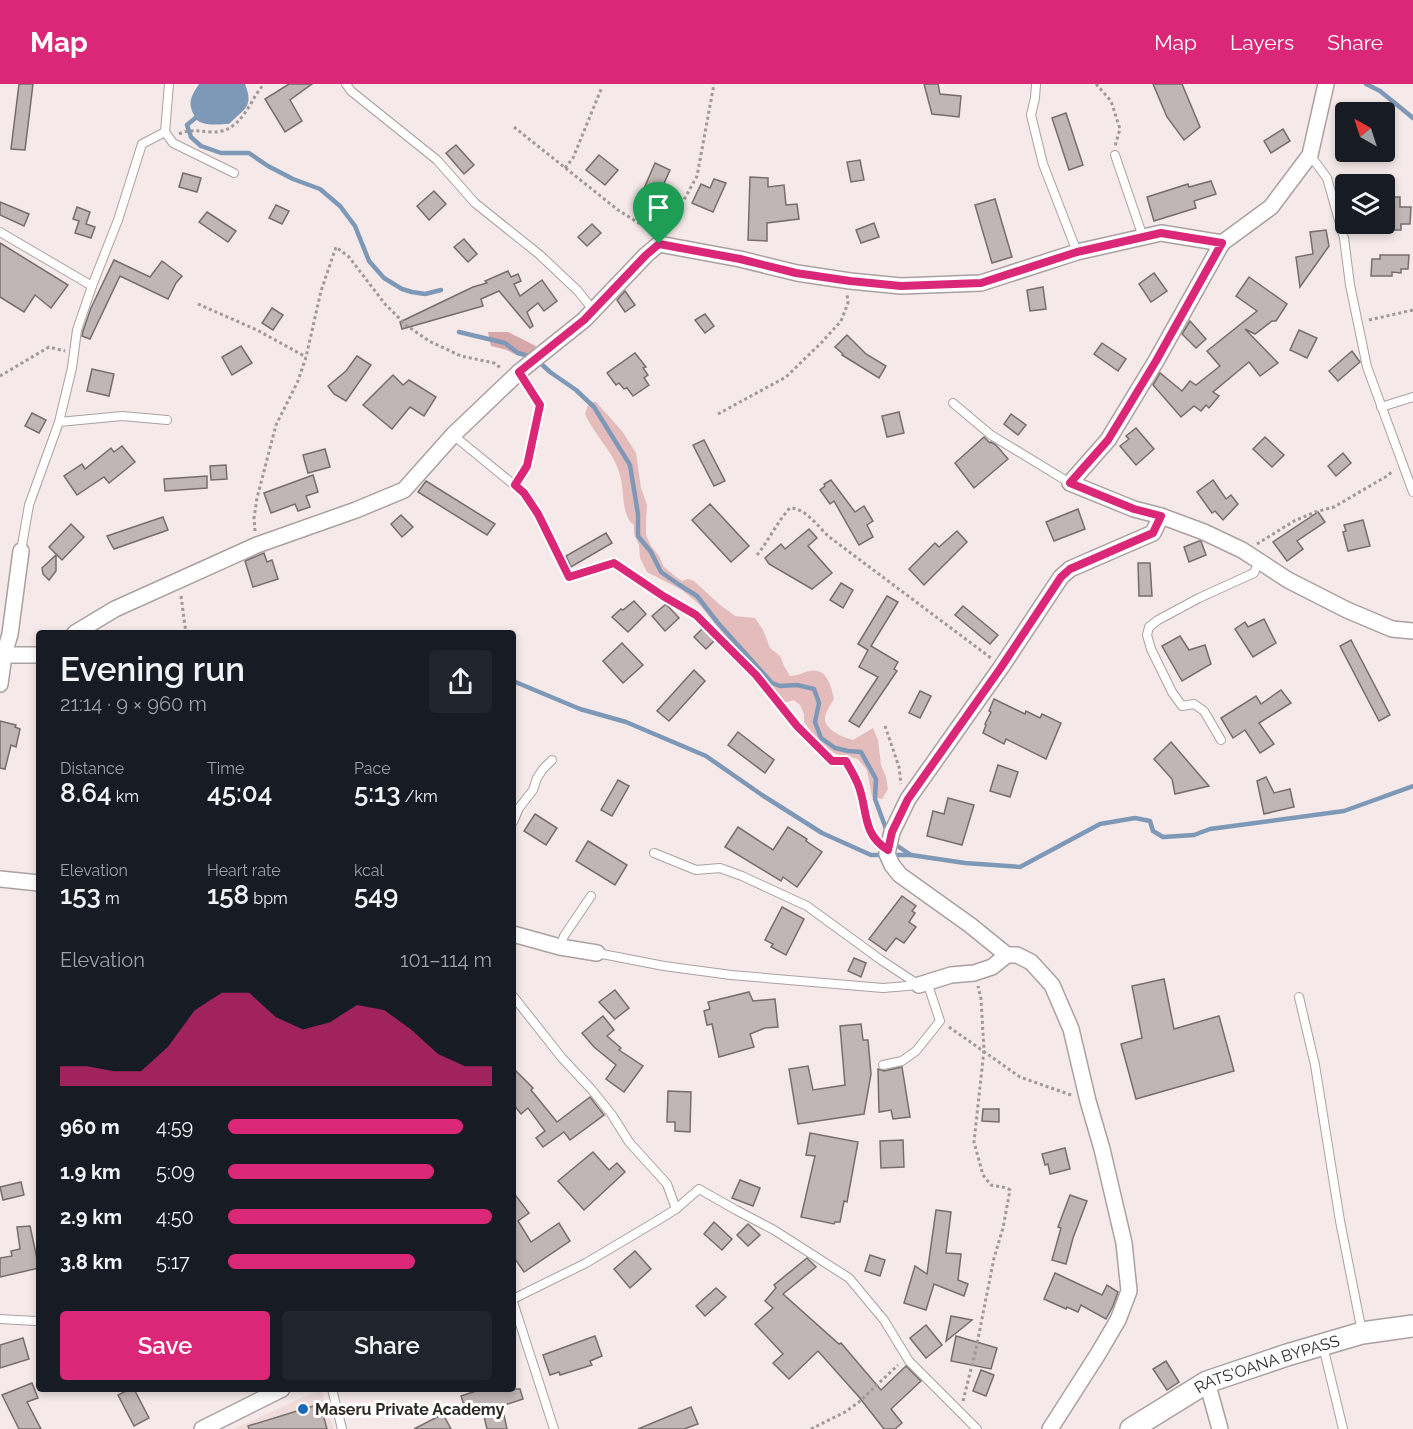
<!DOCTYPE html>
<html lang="en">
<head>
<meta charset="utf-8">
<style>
  :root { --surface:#171b24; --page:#20242c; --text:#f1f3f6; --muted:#9ea1a6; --accent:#db2777 }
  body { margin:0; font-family:Raleway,sans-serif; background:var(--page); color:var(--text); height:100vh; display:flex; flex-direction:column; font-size:22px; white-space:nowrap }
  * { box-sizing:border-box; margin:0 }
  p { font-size:20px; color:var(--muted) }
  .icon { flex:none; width:33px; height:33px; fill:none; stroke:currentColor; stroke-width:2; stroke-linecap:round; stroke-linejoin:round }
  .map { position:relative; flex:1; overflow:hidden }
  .sheet { position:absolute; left:36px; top:546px; width:480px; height:762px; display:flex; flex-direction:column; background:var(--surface); border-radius:6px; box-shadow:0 3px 9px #0003 }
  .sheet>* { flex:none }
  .needle { width:39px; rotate:321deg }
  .buttons { position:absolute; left:1335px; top:18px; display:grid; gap:12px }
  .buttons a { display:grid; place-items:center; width:60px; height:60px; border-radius:6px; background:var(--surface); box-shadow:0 3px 9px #0003; font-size:30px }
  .pin { position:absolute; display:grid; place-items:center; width:51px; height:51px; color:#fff; margin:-62px -26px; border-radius:50% 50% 50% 0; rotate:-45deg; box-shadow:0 0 6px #0007 }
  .pin .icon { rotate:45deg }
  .round { display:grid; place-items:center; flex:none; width:63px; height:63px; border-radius:6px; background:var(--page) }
  .head { display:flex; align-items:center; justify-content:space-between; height:102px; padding:0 24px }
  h1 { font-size:33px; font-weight:600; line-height:45px }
  .stats { display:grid; grid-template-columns:repeat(3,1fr); gap:9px; height:102px; padding:6px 24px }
  .stats div { display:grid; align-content:center }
  .stats b { font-size:26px; font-weight:600 }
  .stats small { font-size:16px; font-weight:400 }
  .stats p { font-size:16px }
  .chart { height:168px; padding:12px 24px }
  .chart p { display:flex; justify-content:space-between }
  .chart svg { width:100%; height:108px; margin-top:6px; fill:var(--accent); opacity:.7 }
  .button { display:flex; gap:12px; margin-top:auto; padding:12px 24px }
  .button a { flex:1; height:69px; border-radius:6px; background:var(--accent); color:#fff; font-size:24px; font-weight:600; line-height:69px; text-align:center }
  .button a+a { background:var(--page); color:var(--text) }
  ul { padding:0 24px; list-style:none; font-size:20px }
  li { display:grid; grid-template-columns:96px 72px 1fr; align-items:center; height:45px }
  li i { height:15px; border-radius:8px; background:var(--accent) }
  header { display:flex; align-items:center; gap:36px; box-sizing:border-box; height:84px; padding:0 30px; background:var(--accent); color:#fff }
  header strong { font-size:28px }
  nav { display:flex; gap:33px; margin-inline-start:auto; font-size:21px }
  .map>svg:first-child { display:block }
</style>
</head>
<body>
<header>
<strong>Map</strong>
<nav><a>Map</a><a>Layers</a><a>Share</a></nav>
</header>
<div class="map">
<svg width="1413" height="1345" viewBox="0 0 1413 1345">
  <rect width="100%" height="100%" fill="#f5e9e9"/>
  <path fill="#f0dbdb" d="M321 1305 334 1345H234Z"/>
  <path fill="#e4bcbc" d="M589 318H596L622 347 636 369 641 404 647 421 646 437V451L651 462 659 472 664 483 676 493 682 497 688 495 694 497 719 520 735 532 755 534 763 546 770 564 780 572 784 582 790 592C797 592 802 589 809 587 827 583 831 602 834 615 831 620 826 627 825 633 824 647 843 653 853 656L873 644 878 656 881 681 886 693 888 705 882 715 872 713 867 686 858 675 836 670 820 660 804 638V630L800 621 794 616 783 619C770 607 766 590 749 582L700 521 682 506 647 488 640 474 639 461 634 450V441C632 439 629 437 628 434 622 422 624 405 620 391 614 368 595 352 585 330Z"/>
  <path fill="#d6a8a9" d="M488 248H508L536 262 532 268 526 271H516L507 266 491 262Z"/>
  <path fill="#7e98b7" d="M199 0H245C254 23 245 24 229 40 221 40 208 42 200 38 197 37 196 34 194 31 187 18 192 11 199 0Z"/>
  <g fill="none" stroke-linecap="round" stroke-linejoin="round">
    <g stroke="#7e98b7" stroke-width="4.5">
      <path d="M1366 0 1380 7 1413 34"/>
      <path d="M199 31 187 41 191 53 201 62 221 69H249L268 82 293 95 320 105 340 122 355 142 369 177 384 194 402 205 412 208 425 210 441 206"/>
      <path d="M459 248 505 259 518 269 535 274 550 288 576 306 594 323 630 381 638 430V452L651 468 661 488 678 500 697 512 718 539 772 599 780 602 797 601 814 605 819 619 815 638 821 654 835 664 848 667 861 668 876 695 875 715 888 750"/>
      <path d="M513 597 580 625 626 638 706 672 762 711 822 749 871 771H911L965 779 1020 783 1100 740 1135 734 1150 737 1153 747 1163 753 1194 751 1210 745 1344 727 1413 702"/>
      <path d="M893 759 911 771"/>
    </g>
  </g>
  <g fill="#c1b6b6" stroke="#786d6d" stroke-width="1.5">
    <path d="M19 0H33L25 66 11 65Z"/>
    <path d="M289 0H312L290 16 302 37 285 48 265 15Z"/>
    <path d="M924 0H938L940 10 961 12 959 33 932 30Z"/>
    <path d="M1153 0H1182L1200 43 1184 56 1167 33Z"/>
    <path d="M1066 29 1083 81 1069 86 1052 34Z"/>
    <path d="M1283 45 1290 57 1271 69 1264 57Z"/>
    <path d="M456 61 474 81 464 90 446 69Z"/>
    <path d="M599 71 618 86 605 101 586 86Z"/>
    <path d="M860 76 864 96 851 98 847 78Z"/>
    <path d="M655 79 670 86 657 115 642 109Z"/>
    <path d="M183 89 201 94 197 108 179 103Z"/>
    <path d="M750 93 768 94V103L784 101 786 121 797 120 799 135 767 139V157L748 156Z"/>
    <path d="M714 95 726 99 713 128 692 119 701 100 710 104Z"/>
    <path d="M1211 97 1216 110 1194 117 1196 124 1154 137 1147 113 1188 100 1189 103Z"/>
    <path d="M434 107 446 120 429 136 417 122Z"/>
    <path d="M1384 113H1400V123H1411L1410 140H1401V146H1384Z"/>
    <path d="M995 115 1012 173 992 179 975 121Z"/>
    <path d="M0 118 29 130 24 142 0 131Z"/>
    <path d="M276 121 289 127 282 140 269 134Z"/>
    <path d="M77 123 90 128 86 140 95 143 91 154 75 149 79 137 73 135Z"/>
    <path d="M207 128 236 147 228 158 199 138Z"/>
    <path d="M874 139 879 153 861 159 856 146Z"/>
    <path d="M592 140 601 149 587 162 578 153Z"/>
    <path d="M1326 146 1329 162 1300 203 1296 173 1313 170 1310 148Z"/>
    <path d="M464 155 477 170 468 178 454 163Z"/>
    <path d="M0 159 68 201 51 224 35 211 24 228 0 213Z"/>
    <path d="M1380 171H1409L1408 185H1401V189L1392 188V192H1371L1372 175H1380Z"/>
    <path d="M114 176 150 193 162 177 182 192 176 199 168 215 120 192 90 255 82 252 83 247 91 224Z"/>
    <path d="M508 187 511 193 518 190 521 197 514 200 520 212 542 196 557 217 544 227 538 219 527 228 533 242 530 244 499 207 481 215 483 222 402 245 400 238 473 203 487 199 485 197Z"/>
    <path d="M1154 189 1167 207 1151 218 1139 200Z"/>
    <path d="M1249 193 1287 220 1276 237H1272L1255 250 1245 245 1278 279 1260 292 1249 278 1213 308 1219 312 1209 324 1206 321 1201 327 1194 322 1181 333 1153 301 1160 289 1182 307 1190 297 1196 301 1220 282 1207 267 1257 227 1236 212Z"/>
    <path d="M1043 203 1046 225 1030 227 1027 206Z"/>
    <path d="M625 207 635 221 625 228 617 216Z"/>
    <path d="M272 224 283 231 273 246 262 239Z"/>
    <path d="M705 230 714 242 705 249 695 236Z"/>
    <path d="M1190 237 1206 255 1196 264 1182 250Z"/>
    <path d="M1299 246 1317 254 1307 274 1290 266Z"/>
    <path d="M847 251 866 270 886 282 879 294 842 271 843 270 835 263Z"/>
    <path d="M1102 259 1126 275 1118 287 1094 270Z"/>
    <path d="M241 262 252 279 232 291 222 273Z"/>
    <path d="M1352 267 1360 278 1338 297 1329 287Z"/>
    <path d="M635 269 646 283 643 284 648 291 644 294 649 301 633 312 627 304 624 305 619 299 616 301 607 289Z"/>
    <path d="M357 272 371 281 346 317 334 310 328 302 346 287Z"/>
    <path d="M92 285 114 290 109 312 87 307Z"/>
    <path d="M393 291 403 301 409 296 436 313 424 332 410 323 392 345 363 321Z"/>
    <path d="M899 328 904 349 887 353 882 332Z"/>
    <path d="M32 329 46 336 39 349 25 342Z"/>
    <path d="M1011 330 1026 341 1018 351 1004 340Z"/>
    <path d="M1136 344 1154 365 1136 381 1120 362 1129 355 1126 352Z"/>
    <path d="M984 353 990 359 991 358 996 361 1008 375 974 404 955 379Z"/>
    <path d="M1265 353 1284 371 1272 383 1253 365Z"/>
    <path d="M704 356 725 397 714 402 693 361Z"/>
    <path d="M122 362 135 378 109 399 104 393 77 411 64 392 82 380 85 385 111 364 114 368Z"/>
    <path d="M325 365 330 383 308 389 303 371Z"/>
    <path d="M1343 369 1351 379 1336 392 1328 382Z"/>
    <path d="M226 381 227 395 211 396 210 382Z"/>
    <path d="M313 391 318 408 306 412 310 423 298 427 295 420 271 429 264 409Z"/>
    <path d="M207 392V404L165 407 164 395Z"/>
    <path d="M831 396 855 428 864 422 873 437 867 441 873 453 859 461 834 417 830 420 820 406 825 402 824 400Z"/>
    <path d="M1213 396 1226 415 1231 411 1238 420 1223 436 1215 427 1212 429 1197 408Z"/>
    <path d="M426 397 495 440 487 451 418 408Z"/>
    <path d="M710 420 749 462 731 478 692 436Z"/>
    <path d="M1078 425 1085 445 1054 457 1046 438Z"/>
    <path d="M1318 428 1325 438 1297 457 1303 465 1287 477 1273 458Z"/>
    <path d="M401 431 413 443 402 453 391 440Z"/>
    <path d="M163 433 168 446 114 465 110 458 107 452Z"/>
    <path d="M1363 436 1370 462 1348 467 1343 448 1346 447 1344 441Z"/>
    <path d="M71 440 84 453 62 476 49 463Z"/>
    <path d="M809 445 817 454 808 462 832 489 812 505 769 480 765 474 781 460 785 465Z"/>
    <path d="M957 447 967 458 924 501 909 485 935 459 939 463Z"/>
    <path d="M606 449 612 459 571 483 566 472Z"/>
    <path d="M1199 457H1201L1206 471 1189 478 1184 463Z"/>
    <path d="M264 469 267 478 272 476 278 495 253 503 245 477Z"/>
    <path d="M56 471V487L49 496 43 490 42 484Z"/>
    <path d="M1138 479H1150L1152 512H1139Z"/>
    <path d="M841 499 853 506 843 524 830 516Z"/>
    <path d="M887 512 898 518 871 562 898 578 894 585 897 587 859 643 849 637 878 593 859 583 868 566 858 560Z"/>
    <path d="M634 517 646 530 628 548 612 533 621 525 623 526Z"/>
    <path d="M666 520 679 534 665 547 652 532Z"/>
    <path d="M963 522 998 551 990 560 955 531Z"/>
    <path d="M1264 535 1276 559 1253 573 1235 545 1245 538 1248 543Z"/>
    <path d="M704 543 716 555 706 565 694 553Z"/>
    <path d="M1180 552 1189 566 1205 561 1211 580 1182 597 1162 562Z"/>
    <path d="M1351 556 1390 631 1379 637 1340 562Z"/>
    <path d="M622 559 643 581 623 599 603 577Z"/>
    <path d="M694 586 705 597 669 637 657 627Z"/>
    <path d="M1281 606 1291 619 1259 639 1274 660 1260 669 1245 646 1233 654 1221 634 1256 612 1261 620Z"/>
    <path d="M920 607 931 612 920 634 909 629Z"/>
    <path d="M994 615 1025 630 1026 627 1040 634 1042 630 1061 639 1046 675 1006 655 1004 660 983 649 986 641 985 640 991 628 989 627Z"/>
    <path d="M0 637 16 641 15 643 20 645 16 663 11 661 5 685 0 684Z"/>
    <path d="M738 648 774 676 765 689 728 661Z"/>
    <path d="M1171 658 1209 702 1175 710 1172 695 1154 675Z"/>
    <path d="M998 681 1018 688 1010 713 990 707Z"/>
    <path d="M1266 693 1274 709 1290 705 1294 723 1264 730 1257 697Z"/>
    <path d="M618 696 629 702 612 732 601 726Z"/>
    <path d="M948 714 974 721 962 761 927 752 933 727 944 730Z"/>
    <path d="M535 730 557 744 546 761 524 747Z"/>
    <path d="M738 743 773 766 788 743 807 755 806 757 822 768 797 803 783 793 781 797 725 763Z"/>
    <path d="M588 757 627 781 615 801 576 777Z"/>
    <path d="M902 812 916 822 912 827 915 829 909 838 916 843 904 859 896 854 886 867 869 855Z"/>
    <path d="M782 823 804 835 786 871 771 863 773 860 765 856Z"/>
    <path d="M854 874 866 879 861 893 848 887Z"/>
    <path d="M1164 895 1174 945 1219 932 1234 987 1136 1015 1121 960 1142 954 1132 902Z"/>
    <path d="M615 906 629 924 615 935 599 918Z"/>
    <path d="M749 908 753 917 775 915 778 943 765 944 750 950 754 963 719 973 712 940 707 941 704 927 710 925 708 918Z"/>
    <path d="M603 932 614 946 607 952 621 964 619 966 643 982 624 1008 606 995 616 981 594 963 582 949Z"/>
    <path d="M861 940 863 956H868L871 990 864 1030 798 1040 789 985 808 982 813 1006 845 1001 840 942Z"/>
    <path d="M902 983 910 1033 893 1035 891 1026 879 1028 878 985 884 987Z"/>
    <path d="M513 984 533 1004 531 1006 557 1038 590 1013 604 1031 570 1056 564 1048 543 1063 536 1054 545 1047 528 1024 521 1030 513 1020Z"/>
    <path d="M668 1007 691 1008 690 1048 675 1047V1038H667Z"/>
    <path d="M983 1025H999V1038L982 1037Z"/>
    <path d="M810 1049 858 1058 847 1118 844 1117 840 1138H835L834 1140 801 1133 815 1072 806 1071Z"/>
    <path d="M903 1056 904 1083 881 1084 880 1057Z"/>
    <path d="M1065 1064 1070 1085 1050 1090 1048 1080 1045 1081 1042 1070Z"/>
    <path d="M593 1068 609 1086 617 1079 625 1088 584 1126 558 1097Z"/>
    <path d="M740 1096 760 1104 753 1122 732 1114Z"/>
    <path d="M21 1098 24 1111 3 1116 0 1103Z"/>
    <path d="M513 1108 529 1129 518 1137 531 1158 559 1139 570 1157 524 1188 513 1172Z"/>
    <path d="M1070 1111 1087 1117 1073 1154 1066 1180 1052 1176 1061 1144 1058 1143Z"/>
    <path d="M936 1126 951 1128 946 1169 961 1170 958 1196 968 1200 964 1212 934 1200 926 1226 904 1219 915 1182 927 1190Z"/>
    <path d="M714 1138 732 1155 722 1166 704 1150Z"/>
    <path d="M748 1140 760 1151 748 1162 737 1151Z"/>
    <path d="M30 1142 39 1184 0 1193V1174L12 1172 11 1167 20 1165 17 1143Z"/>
    <path d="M635 1167 651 1185 630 1204 614 1185Z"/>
    <path d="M870 1171 885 1176 880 1192 865 1187Z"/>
    <path d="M807 1174 816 1183 783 1210 839 1260 841 1259 881 1306 906 1282 921 1297 891 1325 902 1339 895 1345H884L859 1313 818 1267 789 1295 773 1279 783 1270 755 1240 773 1224 765 1217 776 1204 774 1201Z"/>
    <path d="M1055 1189 1102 1211 1107 1201 1118 1208 1113 1222 1106 1235 1081 1221 1078 1228 1067 1223 1066 1225 1044 1215Z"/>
    <path d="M716 1204 726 1213 705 1232 696 1222Z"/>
    <path d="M951 1232 972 1236 946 1257Z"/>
    <path d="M926 1241 942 1261 926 1274 910 1254Z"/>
    <path d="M595 1252 602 1272 590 1277 592 1281 560 1291 559 1288 550 1291 543 1271Z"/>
    <path d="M956 1252 997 1264 991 1285 951 1277Z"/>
    <path d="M23 1254 29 1275 0 1284V1261Z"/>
    <path d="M1166 1277 1179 1298 1167 1306 1153 1285Z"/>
    <path d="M981 1286 994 1291 986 1312 973 1307Z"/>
    <path d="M32 1299 38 1314 27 1318 41 1345H19L2 1311Z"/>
    <path d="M130 1305H134L149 1334 134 1342 118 1311Z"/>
    <path d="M482 1305H520L523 1315 502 1322 507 1345H487L483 1328 468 1333 461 1312Z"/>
    <path d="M320 1320 327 1345H249L248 1342Z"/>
    <path d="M691 1323 698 1340 684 1345H638Z"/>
    <path d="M443 1330 451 1345H414Z"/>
  </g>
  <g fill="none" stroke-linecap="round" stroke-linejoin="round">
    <g stroke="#aba0a0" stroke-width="10">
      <g id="lane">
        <path d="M346 0 351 7 437 76 475 119 540 171 578 207 594 227"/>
        <path d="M1036 0 1035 14 1031 31 1043 80 1077 168"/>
        <path d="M165 48 173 59 234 89"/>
        <path d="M1115 71 1143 153"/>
        <path d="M1310 71 1327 94 1344 154 1350 201 1367 283 1413 408"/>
        <path d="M0 148 92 202"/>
        <path d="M953 319 991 351 1070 399"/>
        <path d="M1381 323 1413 313"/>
        <path d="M59 338 72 284 77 246 92 202 118 136 142 60 165 48 169 0"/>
        <path d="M453 351 524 409 538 430 569 493"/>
        <path d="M21 467 29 421 59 338 122 332 167 336"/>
        <path d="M1221 656 1204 627 1194 620 1182 622 1172 608 1151 565 1147 551 1149 543 1158 536 1199 514 1254 489 1259 477"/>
        <path d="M513 738 519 724 533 706 537 694 543 685 552 676"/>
        <path d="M654 769 696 786 720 784 742 792 807 822 881 876 919 901"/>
        <path d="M560 863 564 852 591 812"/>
        <path d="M597 869 664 882 731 891 883 904 919 901"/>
        <path d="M513 912 562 974 592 1006 612 1031 629 1058 667 1100 676 1125"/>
        <path d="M1299 913 1315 981 1340 1137 1362 1248"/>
        <path d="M883 981 902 977 916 967 940 937 927 898"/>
        <path d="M513 1215 586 1179 655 1138 676 1125 699 1105 736 1126 774 1146 849 1194 884 1236 909 1277 977 1345"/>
        <path d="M513 1218 554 1345"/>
        <path d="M0 1235 35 1237 39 1236"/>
        <path d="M1323 1262 1343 1345"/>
        <path d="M332 1305 342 1345"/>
      </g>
    </g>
    <g stroke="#aba0a0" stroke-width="18">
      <g id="street">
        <path d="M1222 159 1156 277 1108 356 1070 399 1134 425 1161 432 1204 448 1242 466 1288 496 1347 526 1392 545 1413 547"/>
        <path d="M75 549 115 525 257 461 356 426 404 406 453 351 519 288 584 236 646 171 659 160 740 175 797 189 850 197 901 202 981 199 1077 168 1161 149 1222 159 1271 123 1310 71 1326 0"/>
        <path d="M4 571H39"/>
        <path d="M0 600 4 571 10 550 21 467"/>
        <path d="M0 795 39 799"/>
        <path d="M513 850 560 863 597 869"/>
        <path d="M1007 871 970 841 900 791 892 781 887 770 892 748 908 715 1002 582 1061 493 1070 485 1153 449 1161 432"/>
        <path d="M919 901 951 891 974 889 992 883 1007 871H1017L1031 878 1052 901 1071 945 1088 1017 1102 1065 1124 1159 1129 1207 1118 1236 1098 1270 1050 1345"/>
        <path d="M1207 1298 1220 1345"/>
        <path d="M202 1345 282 1305"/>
      </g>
    </g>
    <g stroke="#aba0a0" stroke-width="24">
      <g id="secondary">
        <path id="s1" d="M1131 1345 1207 1298 1287 1271 1362 1249 1413 1242"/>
      </g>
    </g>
    <g stroke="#a19898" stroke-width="3" stroke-dasharray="3 3" stroke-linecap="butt">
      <path d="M1096 0 1111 17 1120 45 1115 62"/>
      <path d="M514 43 618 126 645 143 650 149"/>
      <path d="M179 50C189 45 199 47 211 48 233 49 243 33 253 16 256 10 260 5 264 0"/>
      <path d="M565 84 573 74 602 3"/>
      <path d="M667 147 697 92 714 0"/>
      <path d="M198 220 257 246 306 273"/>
      <path d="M1369 236 1413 226"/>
      <path d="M0 292 49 263 65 267"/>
      <path d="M718 330 786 293 822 258 841 237 848 219 847 210"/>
      <path d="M520 393 527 382 540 321 526 299"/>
      <path d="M255 447 254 434 257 414 276 341 298 297 306 273 321 207 336 163 349 173 385 220 406 241 429 257 461 272 494 279 502 285"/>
      <path d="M1257 460 1294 437 1315 428 1334 423 1387 392 1393 387"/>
      <path d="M757 471C769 456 777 438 790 424 805 424 818 442 828 452L991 574"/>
      <path d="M580 489 614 479 663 512 696 531 756 591 797 642 832 677H846L859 703 869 748 875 756"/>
      <path d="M181 512 186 549"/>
      <path d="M885 642 899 683 901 700"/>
      <path d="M949 943 1020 993 1071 1011"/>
      <path d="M963 1317 976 1265 994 1174 1003 1144 1010 1106 1007 1104 991 1101 983 1091 974 1058 984 966 981 915 978 902"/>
      <path d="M811 1345 845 1328 859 1318 898 1281"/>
    </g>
    <use href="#lane" stroke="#fff" stroke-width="8"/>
    <use href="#street" stroke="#fff" stroke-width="15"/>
    <use href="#secondary" stroke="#fff" stroke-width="21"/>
  </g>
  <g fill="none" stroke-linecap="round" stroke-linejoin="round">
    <g stroke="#fff" stroke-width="12">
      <path id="route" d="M1161 149 1222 159 1156 277 1108 356 1070 399 1134 425 1161 432 1153 449 1070 485 1061 493 1002 582 908 715 892 748 888 766C862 750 868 728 859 703 856 694 850 685 846 677H832L797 642 756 591 696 531 663 512 614 479 569 493 538 430 524 409 515 401 527 382 540 321 519 288 584 236 646 171 659 160 740 175 796 189 850 197 901 202 981 199 1077 168Z"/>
    </g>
    <use href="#route" stroke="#db2777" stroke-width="8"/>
  </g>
  <circle fill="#1a6ab9" stroke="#fff" stroke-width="2" cx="303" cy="1325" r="6"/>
  <g text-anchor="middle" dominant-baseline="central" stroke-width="6" stroke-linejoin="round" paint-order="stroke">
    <g font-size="16" fill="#2e2929" stroke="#fff">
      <text stroke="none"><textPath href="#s1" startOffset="152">RATS'OANA BYPASS</textPath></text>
    </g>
    <g font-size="16" font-weight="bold" fill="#2e2929" stroke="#fff" text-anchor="start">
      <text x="315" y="1325">Maseru Private Academy</text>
    </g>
  </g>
</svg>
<div class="buttons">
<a><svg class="needle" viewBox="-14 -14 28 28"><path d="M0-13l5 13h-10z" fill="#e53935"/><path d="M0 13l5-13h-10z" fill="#9ea1a6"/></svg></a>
<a><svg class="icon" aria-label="layers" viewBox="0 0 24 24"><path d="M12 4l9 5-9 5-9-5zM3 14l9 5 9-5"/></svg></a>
</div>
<div class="pin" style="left:659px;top:160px;background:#1e9e55"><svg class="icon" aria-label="arrive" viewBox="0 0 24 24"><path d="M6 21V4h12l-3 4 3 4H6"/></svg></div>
<section class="sheet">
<div class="head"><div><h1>Evening run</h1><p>21:14 · 9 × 960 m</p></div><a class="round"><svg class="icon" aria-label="share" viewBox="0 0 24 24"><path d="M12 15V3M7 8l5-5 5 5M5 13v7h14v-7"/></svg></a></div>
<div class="stats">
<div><p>Distance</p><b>8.64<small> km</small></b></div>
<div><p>Time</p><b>45:04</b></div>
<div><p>Pace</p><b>5:13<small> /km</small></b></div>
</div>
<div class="stats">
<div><p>Elevation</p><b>153<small> m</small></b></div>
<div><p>Heart rate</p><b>158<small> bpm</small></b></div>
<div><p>kcal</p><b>549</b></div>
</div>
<div class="chart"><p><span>Elevation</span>101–114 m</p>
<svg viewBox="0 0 160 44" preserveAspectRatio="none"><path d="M0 44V36L10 36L20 38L30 38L40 28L50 13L60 6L70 6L80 16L90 21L100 18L110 11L120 13L130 21L140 31L150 36L160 36V44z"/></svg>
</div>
<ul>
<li><b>960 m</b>4:59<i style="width:89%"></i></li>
<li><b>1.9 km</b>5:09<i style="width:78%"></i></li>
<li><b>2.9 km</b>4:50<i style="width:100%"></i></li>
<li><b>3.8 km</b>5:17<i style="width:71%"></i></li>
</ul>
<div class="button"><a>Save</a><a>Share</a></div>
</section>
</div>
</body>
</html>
